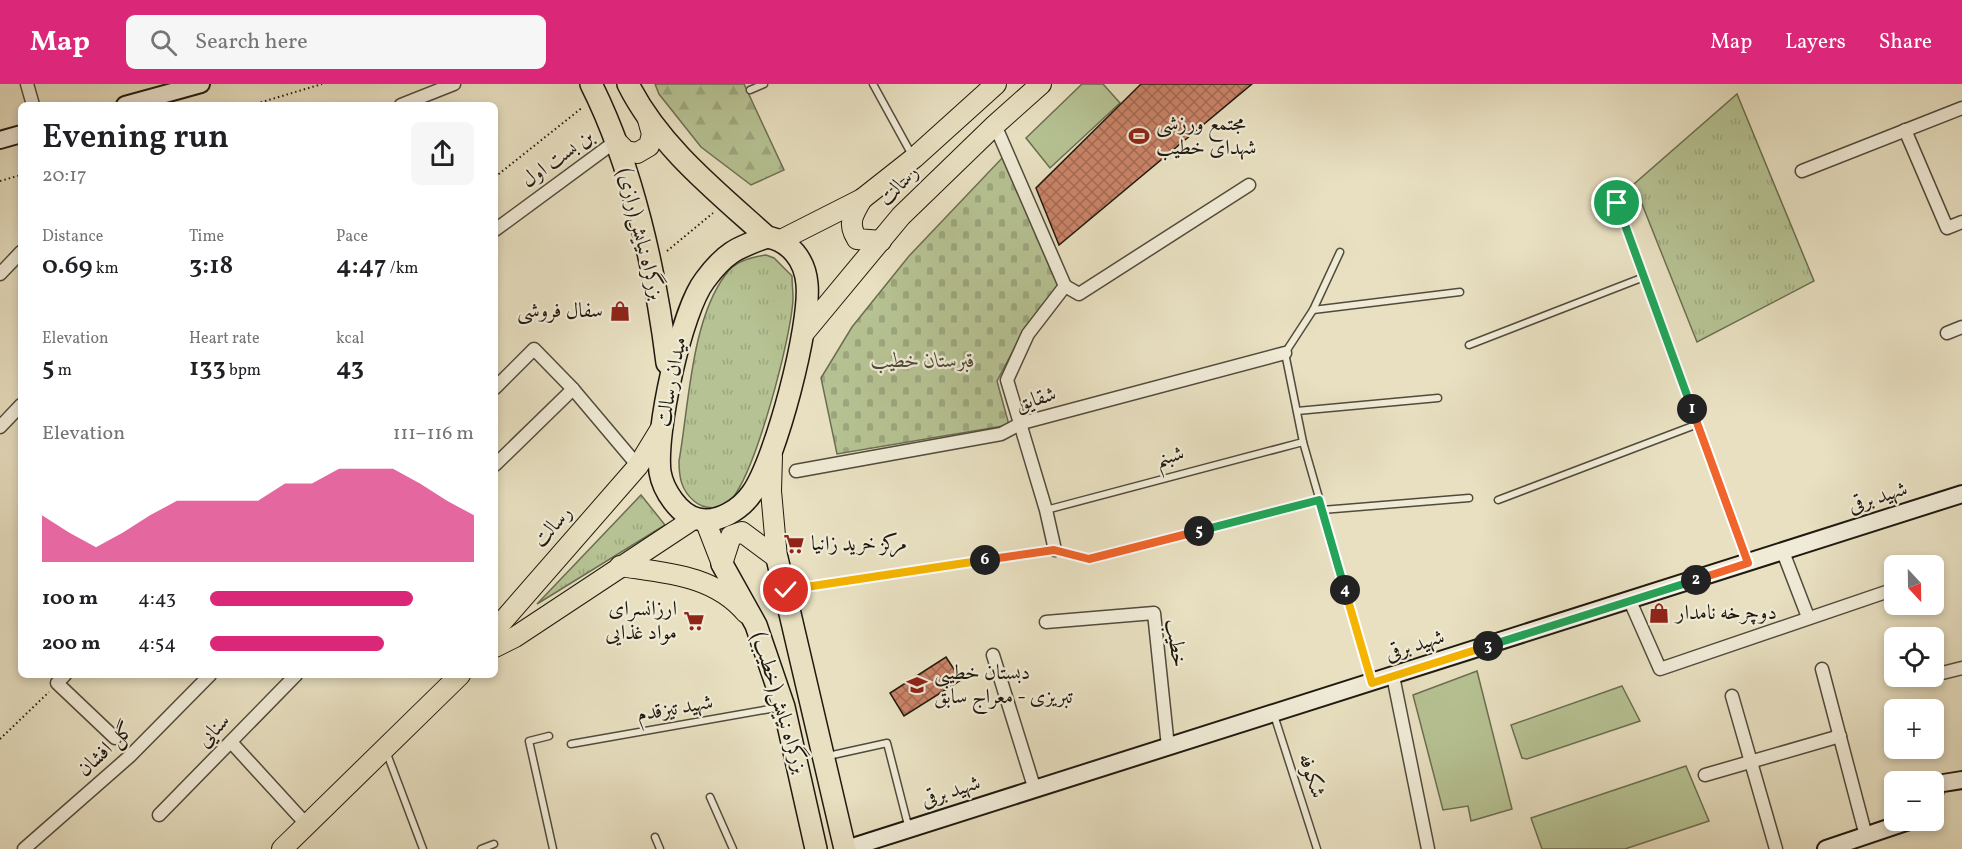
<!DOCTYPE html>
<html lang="en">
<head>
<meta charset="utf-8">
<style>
  :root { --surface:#fff; --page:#f6f6f6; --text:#202124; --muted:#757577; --accent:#db2777 }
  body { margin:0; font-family:Vollkorn,Amiri,serif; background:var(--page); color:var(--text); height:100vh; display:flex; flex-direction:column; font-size:22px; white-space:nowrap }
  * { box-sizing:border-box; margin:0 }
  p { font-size:20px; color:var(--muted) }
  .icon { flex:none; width:33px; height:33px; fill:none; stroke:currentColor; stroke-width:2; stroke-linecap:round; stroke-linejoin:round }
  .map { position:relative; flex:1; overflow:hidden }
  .sheet { position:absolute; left:18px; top:18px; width:480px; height:576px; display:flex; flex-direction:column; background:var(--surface); border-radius:9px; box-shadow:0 3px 9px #0003 }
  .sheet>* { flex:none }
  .needle { width:39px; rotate:158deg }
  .tools { position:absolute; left:1884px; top:471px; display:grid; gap:12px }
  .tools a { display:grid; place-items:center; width:60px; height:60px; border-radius:9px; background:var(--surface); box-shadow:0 3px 9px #0003; font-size:30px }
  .pin { position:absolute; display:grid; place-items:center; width:51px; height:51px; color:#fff; margin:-26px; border:3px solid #fff; border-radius:50%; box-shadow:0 2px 6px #0007 }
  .km { position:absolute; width:30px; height:30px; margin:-15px; border-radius:50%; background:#222; color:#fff; font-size:16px; line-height:30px; text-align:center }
  .round { display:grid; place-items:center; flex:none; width:63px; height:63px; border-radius:9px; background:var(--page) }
  .head { display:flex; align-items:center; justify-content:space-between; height:102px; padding:0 24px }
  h1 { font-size:33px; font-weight:600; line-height:45px }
  .metrics { display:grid; grid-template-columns:repeat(3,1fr); gap:9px; height:102px; padding:6px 24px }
  .metrics div { display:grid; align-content:center }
  .metrics b { font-size:26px; font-weight:600 }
  .metrics small { font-size:16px; font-weight:400 }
  .metrics p { font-size:16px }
  .chart { height:168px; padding:12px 24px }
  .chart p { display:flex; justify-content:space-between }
  .chart svg { width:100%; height:108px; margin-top:6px; fill:var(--accent); opacity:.7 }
  ul { padding:0 24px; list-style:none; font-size:20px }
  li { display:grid; grid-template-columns:96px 72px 1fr; align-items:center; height:45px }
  li i { height:15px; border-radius:8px; background:var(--accent) }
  header { display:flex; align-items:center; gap:36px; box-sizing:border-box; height:84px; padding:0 30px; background:var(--accent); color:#fff }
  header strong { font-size:28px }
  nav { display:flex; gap:33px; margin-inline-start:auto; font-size:21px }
  .search { width:420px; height:54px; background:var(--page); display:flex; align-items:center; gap:15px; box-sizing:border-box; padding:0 21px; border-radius:9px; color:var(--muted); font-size:22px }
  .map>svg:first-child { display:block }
</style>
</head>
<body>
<header>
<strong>Map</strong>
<div class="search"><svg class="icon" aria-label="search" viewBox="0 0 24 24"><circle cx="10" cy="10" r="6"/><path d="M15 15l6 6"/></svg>Search here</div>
<nav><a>Map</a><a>Layers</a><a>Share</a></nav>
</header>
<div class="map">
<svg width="1962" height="765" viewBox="0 0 1962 765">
  <defs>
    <pattern id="grass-tufts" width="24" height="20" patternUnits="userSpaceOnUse" patternTransform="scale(1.5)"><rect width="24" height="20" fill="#b6c293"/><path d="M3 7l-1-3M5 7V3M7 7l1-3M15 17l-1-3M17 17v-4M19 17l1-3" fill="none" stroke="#9ca67e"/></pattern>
    <pattern id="forest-firs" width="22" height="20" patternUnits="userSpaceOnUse" patternTransform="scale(1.5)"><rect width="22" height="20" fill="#b6c293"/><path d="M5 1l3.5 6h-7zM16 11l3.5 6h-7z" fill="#9ca67e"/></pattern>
    <pattern id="cemetery-stones" width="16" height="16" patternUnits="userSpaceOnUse" patternTransform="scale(1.5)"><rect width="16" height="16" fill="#b6c293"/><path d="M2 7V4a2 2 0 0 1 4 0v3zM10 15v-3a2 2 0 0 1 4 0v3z" fill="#9ca67e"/></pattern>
    <pattern id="building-cross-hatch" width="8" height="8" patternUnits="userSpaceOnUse" patternTransform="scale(1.5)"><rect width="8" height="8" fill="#cb8468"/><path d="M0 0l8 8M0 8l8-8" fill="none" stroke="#a46b54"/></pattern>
  </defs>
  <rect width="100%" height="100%" fill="#e8e0c1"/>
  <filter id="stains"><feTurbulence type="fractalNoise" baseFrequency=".00333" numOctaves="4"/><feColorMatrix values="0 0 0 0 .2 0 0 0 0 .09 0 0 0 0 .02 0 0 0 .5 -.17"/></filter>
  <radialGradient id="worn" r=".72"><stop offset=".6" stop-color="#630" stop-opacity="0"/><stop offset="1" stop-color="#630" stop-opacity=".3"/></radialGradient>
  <g fill="url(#grass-tufts)" stroke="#6b6e51" stroke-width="1.5">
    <path d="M1737 10 1814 197 1697 258 1634 100Z"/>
    <path d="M766 171 774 174 792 192C792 199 793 207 793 215 791 255 756 387 731 416 722 426 704 426 694 417 681 406 679 393 679 377 689 321 691 236 726 190 735 177 751 173 766 171Z"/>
    <path d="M641 411 665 441 537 520Z"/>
  </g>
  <path fill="url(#forest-firs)" stroke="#6b6e51" stroke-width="1.5" d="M655 0H744L784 86 751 101 701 63 659 10Z"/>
  <path fill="url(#cemetery-stones)" stroke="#6b6e51" stroke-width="1.5" d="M1004 72 1058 202 1023 248 997 297 1009 341 837 370 821 294 852 243 909 172Z"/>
  <g fill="#b6c293" stroke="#6b6e51" stroke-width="1.5">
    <path d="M1082 0H1103L1120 19 1050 84 1026 54Z"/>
    <path d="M1477 587 1512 725 1471 737 1468 722 1443 726 1413 611Z"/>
    <path d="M1622 602 1640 637 1527 675 1522 674 1511 641Z"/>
    <path d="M1686 682 1709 737 1625 765H1542L1531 734Z"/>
  </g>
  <g fill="url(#building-cross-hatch)" stroke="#20190f" stroke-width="1.5">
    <path d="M1141 0H1252L1059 161 1036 104Z"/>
    <path d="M946 573 961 596 904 632 890 609Z"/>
  </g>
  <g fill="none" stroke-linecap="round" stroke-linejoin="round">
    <g stroke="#524b3c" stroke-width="9">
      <g id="lane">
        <path d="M873 0 912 71"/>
        <path d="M750 6 764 0"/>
        <path d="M1617 119 1748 478"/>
        <path d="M1340 168 1313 226 1285 269 1303 358 1371 595"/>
        <path d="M1313 226 1460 208"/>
        <path d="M1469 261 1644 193"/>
        <path d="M1297 327 1438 314"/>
        <path d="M1498 416 1698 340"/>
        <path d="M1046 426 1303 358"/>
        <path d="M1322 426 1469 414"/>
        <path d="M789 506 1055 466 1089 475 1319 416"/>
        <path d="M1274 631 1317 765"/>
        <path d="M549 652 529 657 553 765"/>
        <path d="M571 660 781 623"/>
        <path d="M386 667 423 765"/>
        <path d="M828 672 887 659 909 745"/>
        <path d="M710 713 733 765"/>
        <path d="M655 753 660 765"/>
        <path d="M481 765 494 760"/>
      </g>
    </g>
    <g stroke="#524b3c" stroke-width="15">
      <g id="street">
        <path d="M27 0 33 21"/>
        <path d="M401 21 454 0"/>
        <path d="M995 41 1065 202 1028 250 1007 296 1046 426 1055 466"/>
        <path d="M1905 46 1947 144 1962 138"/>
        <path d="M1802 87 1962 24"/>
        <path d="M495 146 616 57"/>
        <path d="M0 190 21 168"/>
        <path d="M1065 202 1079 210 1249 101"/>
        <path d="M1947 249 1962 243"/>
        <path d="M495 304 534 265 573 305"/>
        <path d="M0 343 21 321"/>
        <path d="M495 381 573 305 638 382"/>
        <path d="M796 387 1001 350 1022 339 1285 269"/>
        <path d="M1783 468 1808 533"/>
        <path d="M1630 517 1660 585 1889 507"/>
        <path d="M1046 538 1154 529 1168 663"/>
        <path d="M993 571 1035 706"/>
        <path d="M1822 585 1866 752"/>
        <path d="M65 591 57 599 115 654"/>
        <path d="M1934 591 1962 584"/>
        <path d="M1393 592 1428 765"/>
        <path d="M1732 612 1776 765"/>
        <path d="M231 658 307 741"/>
        <path d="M1705 691 1840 652"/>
        <path d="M159 731 296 591"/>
        <path d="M24 765 130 672 210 591"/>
      </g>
    </g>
    <g stroke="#20190f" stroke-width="20">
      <g id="secondary">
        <path d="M125 21 201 0"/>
        <path d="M0 56 21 50"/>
        <path d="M1934 710 1937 700 1962 696"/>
        <path d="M846 765 1962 410"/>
        <path d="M1826 765 1912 736"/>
      </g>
    </g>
    <g stroke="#20190f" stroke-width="22">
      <g id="primary">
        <path d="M616 57 626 67 637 69 649 62 652 50 647 32"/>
        <path d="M862 115C853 130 847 139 857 155L881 157"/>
        <path d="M781 156 862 115 914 74 996 0"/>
        <path d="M804 249 901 132 995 41 1041 0"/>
        <path d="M772 372 771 407 777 474"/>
        <path d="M705 436 722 480"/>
        <path d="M722 480 731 452 742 448 777 474"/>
        <path d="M620 482C666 489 714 491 746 529"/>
        <path d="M495 546 638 382 663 341"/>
        <path d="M495 563 515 553 695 434"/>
        <path d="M282 765 460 591"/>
      </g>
    </g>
    <g stroke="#20190f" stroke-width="24">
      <g id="highway">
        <path d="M591 0C632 81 656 189 667 279"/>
        <path d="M628 0C659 62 716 107 767 153"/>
        <path d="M767 153C790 157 805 176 807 200 811 241 776 375 752 409 741 425 718 440 698 435 679 431 663 406 660 388 655 349 681 227 705 196 725 169 736 164 767 153Z"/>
        <path d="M777 474 845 765"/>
        <path d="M722 480 756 541 784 623 816 765"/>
      </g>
    </g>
    <g stroke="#20190f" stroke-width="2" stroke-dasharray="1.5 3" stroke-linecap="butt">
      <path d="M252 21 322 0"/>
      <path d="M495 93 583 23"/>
      <path d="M0 97 21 91"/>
      <path d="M667 167 713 129"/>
      <path d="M0 655 49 608"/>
    </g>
    <use href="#lane" stroke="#f0ebd7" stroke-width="6"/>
    <use href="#street" stroke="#f0ebd7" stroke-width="12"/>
    <use href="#secondary" stroke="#f0ebd7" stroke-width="16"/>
    <use href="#primary" stroke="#e8e0c1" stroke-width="20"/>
    <use href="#highway" stroke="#e8e0c1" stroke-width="21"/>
  </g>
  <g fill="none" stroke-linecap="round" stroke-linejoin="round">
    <g stroke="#fff" stroke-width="12">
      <path id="split-1" d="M1617 119 1692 325"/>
    </g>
    <g stroke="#fff" stroke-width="12">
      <path id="split-2" d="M1692 325 1748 479 1696 496"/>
    </g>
    <g stroke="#fff" stroke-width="12">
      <path id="split-3" d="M1488 562 1696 496"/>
    </g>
    <g stroke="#fff" stroke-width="12">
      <path id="split-4" d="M1345 506 1372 599 1488 562"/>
    </g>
    <g stroke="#fff" stroke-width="12">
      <path id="split-5" d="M1199 447 1319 416 1345 506"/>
    </g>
    <g stroke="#fff" stroke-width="12">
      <path id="split-6" d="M985 476 1054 466 1089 475 1199 447"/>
    </g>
    <g stroke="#fff" stroke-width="12">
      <path id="split-7" d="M786 506 985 476"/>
    </g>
    <use href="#split-1" stroke="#22a559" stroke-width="8"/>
    <use href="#split-2" stroke="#f0652b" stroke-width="8"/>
    <use href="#split-3" stroke="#22a559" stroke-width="8"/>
    <use href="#split-4" stroke="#f5b400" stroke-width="8"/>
    <use href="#split-5" stroke="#22a559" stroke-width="8"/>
    <use href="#split-6" stroke="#f0652b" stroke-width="8"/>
    <use href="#split-7" stroke="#f5b400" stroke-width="8"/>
  </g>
  <defs>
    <g id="stadium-bare" transform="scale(1.62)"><path d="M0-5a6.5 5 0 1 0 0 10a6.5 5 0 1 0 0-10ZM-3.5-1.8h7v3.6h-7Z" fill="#8f2418" stroke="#f0ebd7" stroke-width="2.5" paint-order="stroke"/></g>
    <g id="shop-bare" transform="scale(1.62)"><path d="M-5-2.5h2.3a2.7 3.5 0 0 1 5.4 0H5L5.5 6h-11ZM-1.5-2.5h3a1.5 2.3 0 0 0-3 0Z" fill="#8f2418" stroke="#f0ebd7" stroke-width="2.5" paint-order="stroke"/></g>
    <g id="supermarket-bare" transform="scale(1.62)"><path d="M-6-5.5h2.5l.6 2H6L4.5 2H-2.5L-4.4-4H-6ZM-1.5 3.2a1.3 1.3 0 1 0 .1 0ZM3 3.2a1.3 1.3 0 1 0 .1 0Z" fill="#8f2418" stroke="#f0ebd7" stroke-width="2.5" paint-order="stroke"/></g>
    <g id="school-bare" transform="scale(1.62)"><path d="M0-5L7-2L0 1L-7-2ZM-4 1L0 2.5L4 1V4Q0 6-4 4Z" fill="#8f2418" stroke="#f0ebd7" stroke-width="2.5" paint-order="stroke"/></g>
  </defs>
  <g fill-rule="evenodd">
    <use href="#stadium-bare" x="1139" y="52"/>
    <use href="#shop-bare" x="620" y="227"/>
    <use href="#supermarket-bare" x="794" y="460"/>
    <use href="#shop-bare" x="1659" y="529"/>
    <use href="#supermarket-bare" x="694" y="537"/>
    <use href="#school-bare" x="917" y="601"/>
  </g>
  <g text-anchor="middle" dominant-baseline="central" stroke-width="4.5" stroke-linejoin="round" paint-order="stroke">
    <g font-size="21" fill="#20190f" stroke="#f0ebd7" text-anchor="start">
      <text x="1156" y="40">مجتمع ورزشی<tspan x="1156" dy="24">شهدای خطیب</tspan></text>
      <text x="603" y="227" text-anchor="end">سفال فروشی</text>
      <text x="811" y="460">مرکز خرید زانیا</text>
      <text x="677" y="525" text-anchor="end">ارزانسرای<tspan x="677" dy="24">مواد غذایی</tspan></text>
      <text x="1676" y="529">دوچرخه نامدار</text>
      <text x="934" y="589">دبستان خطیبی<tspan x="934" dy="24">تبریزی - معراج سابق</tspan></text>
    </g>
    <g font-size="21" fill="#20190f" stroke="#f0ebd7">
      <text transform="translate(558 75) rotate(-36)">بن بست اول</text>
      <text transform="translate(899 102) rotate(-46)">رسالت</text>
      <text transform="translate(640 150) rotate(76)">بزرگراه نیایش(رازی)</text>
      <text transform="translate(672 298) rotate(-79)">میدان رسالت</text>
      <text transform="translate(1036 316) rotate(-17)">شقایق</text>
      <text transform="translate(1170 373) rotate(-15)">شبنم</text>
      <text transform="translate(1878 414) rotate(-18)">شهید برقی</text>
      <text transform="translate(553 443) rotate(-48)">رسالت</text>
      <text transform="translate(1175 559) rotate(81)">خطیب</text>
      <text transform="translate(1415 562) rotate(-18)">شهید برقی</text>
      <text transform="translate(779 619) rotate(73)">بزرگراه نیایش(خطیب)</text>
      <text transform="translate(675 625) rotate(-10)">شهید تیزقدم</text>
      <text transform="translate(214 647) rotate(-46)">سنایی</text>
      <text transform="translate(106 666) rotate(-43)">گل افشان</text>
      <text transform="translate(1311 692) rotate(72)">شکوفه</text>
      <text transform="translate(951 708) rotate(-18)">شهید برقی</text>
    </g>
    <g font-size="21" font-style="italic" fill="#4d4c37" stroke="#f0ebd7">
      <text x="923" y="277">قبرستان خطیب</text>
    </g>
  </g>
  <rect width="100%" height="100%" filter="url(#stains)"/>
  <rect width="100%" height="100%" fill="url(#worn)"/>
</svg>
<div class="tools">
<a><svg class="needle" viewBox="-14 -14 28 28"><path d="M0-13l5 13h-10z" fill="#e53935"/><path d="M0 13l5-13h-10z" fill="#757577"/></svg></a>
<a><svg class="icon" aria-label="locate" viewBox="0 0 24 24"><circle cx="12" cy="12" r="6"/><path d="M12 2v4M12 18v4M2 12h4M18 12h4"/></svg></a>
<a>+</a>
<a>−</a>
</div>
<div class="pin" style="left:1617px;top:119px;background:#1e9e55"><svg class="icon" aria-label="arrive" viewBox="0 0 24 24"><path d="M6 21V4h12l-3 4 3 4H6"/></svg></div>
<div class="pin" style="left:786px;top:506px;background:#d93025"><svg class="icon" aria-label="check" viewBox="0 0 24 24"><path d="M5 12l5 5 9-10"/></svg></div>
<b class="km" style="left:1692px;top:325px">1</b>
<b class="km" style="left:1696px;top:496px">2</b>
<b class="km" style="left:1488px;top:562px">3</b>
<b class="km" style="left:1345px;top:506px">4</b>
<b class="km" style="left:1199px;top:447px">5</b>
<b class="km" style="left:985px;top:476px">6</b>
<section class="sheet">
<div class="head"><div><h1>Evening run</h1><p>20:17</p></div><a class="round"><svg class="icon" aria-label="share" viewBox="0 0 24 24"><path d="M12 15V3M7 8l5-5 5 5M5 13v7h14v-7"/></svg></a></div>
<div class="metrics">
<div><p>Distance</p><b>0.69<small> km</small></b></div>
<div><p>Time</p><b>3:18</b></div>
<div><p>Pace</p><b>4:47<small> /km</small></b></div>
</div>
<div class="metrics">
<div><p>Elevation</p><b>5<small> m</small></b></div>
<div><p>Heart rate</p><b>133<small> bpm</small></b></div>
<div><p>kcal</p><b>43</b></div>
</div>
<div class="chart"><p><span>Elevation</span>111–116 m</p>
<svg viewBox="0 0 160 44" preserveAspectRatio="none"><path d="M0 44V25L10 32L20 38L30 32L40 25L50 19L60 19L70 19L80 19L90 12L100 12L110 6L120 6L130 6L140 12L150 19L160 25V44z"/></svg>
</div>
<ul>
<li><b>100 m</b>4:43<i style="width:77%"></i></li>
<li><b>200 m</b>4:54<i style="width:66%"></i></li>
</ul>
</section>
</div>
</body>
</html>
